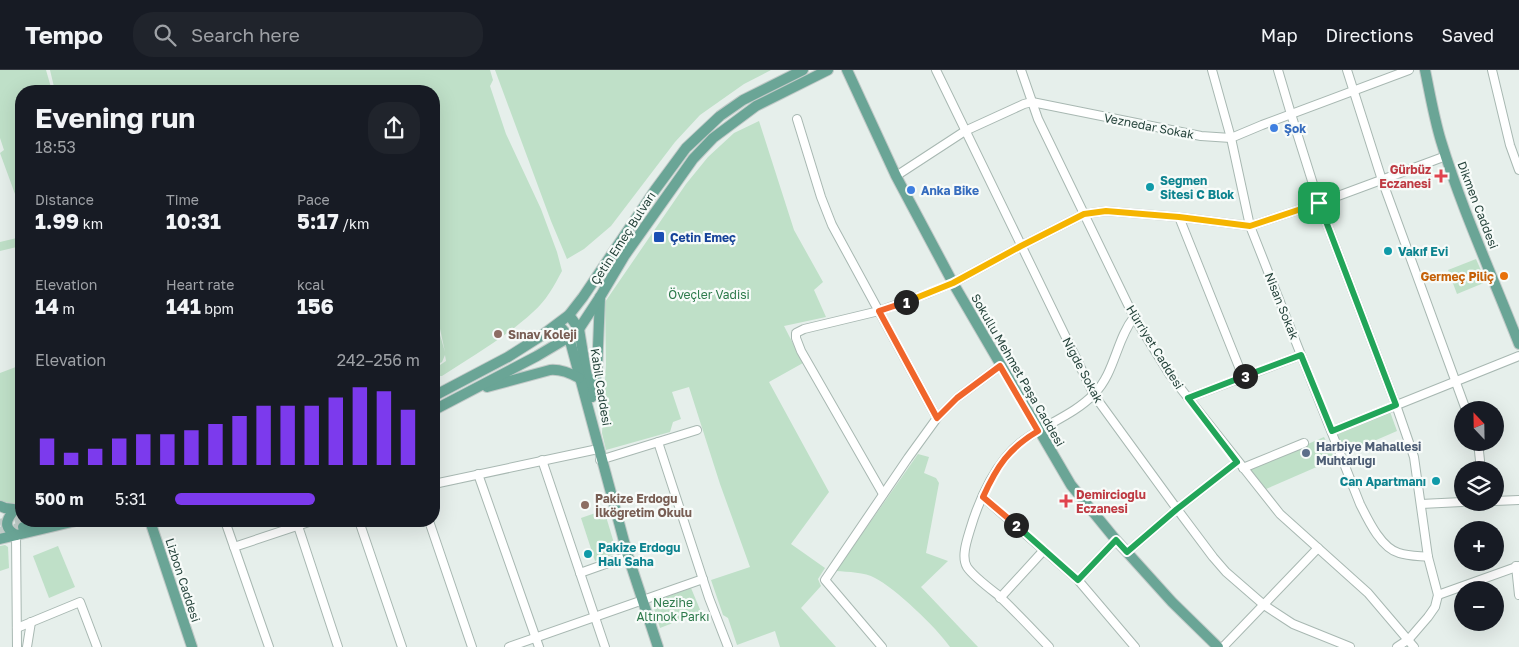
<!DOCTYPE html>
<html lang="en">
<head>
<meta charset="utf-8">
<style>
  :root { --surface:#171b24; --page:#20242c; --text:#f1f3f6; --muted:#9ea1a6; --line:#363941; --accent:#7c3aed }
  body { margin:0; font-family:"Golos Text",sans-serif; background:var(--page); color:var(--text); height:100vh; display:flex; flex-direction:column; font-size:19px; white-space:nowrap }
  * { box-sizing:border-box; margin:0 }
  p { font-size:16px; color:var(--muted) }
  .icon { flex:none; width:28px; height:28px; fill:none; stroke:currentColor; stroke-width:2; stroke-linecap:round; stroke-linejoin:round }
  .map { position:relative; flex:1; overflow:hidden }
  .side { position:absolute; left:15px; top:15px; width:425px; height:442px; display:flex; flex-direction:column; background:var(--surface); border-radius:20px; box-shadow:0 5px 20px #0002 }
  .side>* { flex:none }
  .needle { width:32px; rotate:338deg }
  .fabs { position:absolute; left:1454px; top:331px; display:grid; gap:10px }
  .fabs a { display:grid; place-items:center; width:50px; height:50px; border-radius:50%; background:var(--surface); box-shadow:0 5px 20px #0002; font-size:25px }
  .pin { position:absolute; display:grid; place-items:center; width:42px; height:42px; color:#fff; margin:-21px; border-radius:10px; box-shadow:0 2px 8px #0006 }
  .km { position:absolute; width:25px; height:25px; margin:-12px; border-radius:50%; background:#222; color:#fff; font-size:14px; line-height:25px; text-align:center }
  .round { display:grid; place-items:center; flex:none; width:52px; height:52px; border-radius:20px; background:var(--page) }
  .headline { display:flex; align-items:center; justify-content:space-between; height:85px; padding:0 20px }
  h1 { font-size:28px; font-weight:700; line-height:38px }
  .stats { display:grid; grid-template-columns:repeat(3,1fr); gap:8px; height:85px; padding:5px 20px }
  .stats div { display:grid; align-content:center }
  .stats b { font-size:21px; font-weight:700 }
  .stats small { font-size:14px; font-weight:400 }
  .stats p { font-size:14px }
  .chart { height:140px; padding:10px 20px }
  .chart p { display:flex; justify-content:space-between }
  .chart svg { width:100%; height:90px; margin-top:5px; stroke:var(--accent); stroke-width:6 }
  ul { padding:0 20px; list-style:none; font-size:16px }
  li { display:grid; grid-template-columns:80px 60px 1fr; align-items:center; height:38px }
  li i { height:12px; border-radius:6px; background:var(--accent) }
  header { display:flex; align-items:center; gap:30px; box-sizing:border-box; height:70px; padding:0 25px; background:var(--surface); border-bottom:1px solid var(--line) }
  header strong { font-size:24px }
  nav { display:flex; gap:28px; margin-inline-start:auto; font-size:18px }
  .search { width:350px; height:45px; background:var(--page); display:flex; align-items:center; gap:12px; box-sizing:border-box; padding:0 18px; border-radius:20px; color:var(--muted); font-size:19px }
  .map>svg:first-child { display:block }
</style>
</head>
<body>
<header>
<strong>Tempo</strong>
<div class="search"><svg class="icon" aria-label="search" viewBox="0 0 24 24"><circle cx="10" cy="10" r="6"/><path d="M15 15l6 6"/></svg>Search here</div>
<nav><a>Map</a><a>Directions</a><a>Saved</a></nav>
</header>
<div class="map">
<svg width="1519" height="577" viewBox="0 0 1519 577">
  <rect width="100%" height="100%" fill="#e6efeb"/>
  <g fill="#bfe0c8">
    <path d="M0 0H46L52 21H21V146L15 124 0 83 4 80 0 68Z"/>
    <path d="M50 0H490L493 10 490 16 506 64 541 139 557 182 562 201C554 216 546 231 533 242 506 267 473 286 442 306H434V299L446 291 445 285 442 292 434 296V245L445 282 434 231V21H55Z"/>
    <path d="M495 0H771L744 14 700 45 675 72 611 156 584 179 567 189 551 151Z"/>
    <path d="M759 51 794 160 823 212 814 220 826 247 784 256 803 293 769 312 829 422 791 474 825 498 818 509 821 516 801 538 836 577H780L775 561 737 575 728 548 723 545 711 510 750 497 720 414 689 317 672 322 681 349 673 352 670 362 606 380 602 363 606 294 605 232 686 114 708 87 734 63Z"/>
    <path d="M21 167V176L0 181V172Z"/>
    <path d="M1476 189 1486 212 1457 224 1448 200Z"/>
    <path d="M21 295V434L3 432 0 431V303Z"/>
    <path d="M1389 339 1397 361 1344 384 1336 363Z"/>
    <path d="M1324 367 1335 389 1266 419 1250 399Z"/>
    <path d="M918 384 929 387 924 403 936 408 939 413 926 483 948 491 921 517 978 577H950C937 558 895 518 875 508 865 502 848 502 836 501Z"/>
    <path d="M604 440 617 483 595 491 581 448Z"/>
    <path d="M5 475 8 477 9 498 0 501V476Z"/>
    <path d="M58 476 75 517 49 528 33 486Z"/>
    <path d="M691 518 701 542 660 558 652 532Z"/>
  </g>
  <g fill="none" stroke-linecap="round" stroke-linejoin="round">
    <g stroke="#bfccc8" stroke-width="10" stroke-dasharray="10 5" stroke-linecap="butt">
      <path d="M0 454 21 449"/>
      <path d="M0 462 23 457"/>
    </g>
    <g stroke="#a8b8b2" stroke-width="10">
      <g id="minor">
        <path d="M936 0 1094 325 1177 439 1213 487 1226 502 1264 535 1293 554 1350 577"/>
        <path d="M1021 0 1038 49 1134 247 1170 305 1280 444 1368 523 1414 577"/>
        <path d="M1212 0 1231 68 1250 156 1360 434C1368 450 1381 478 1399 483 1408 486 1419 486 1428 487"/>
        <path d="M1278 0 1291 44 1319 133 1396 335 1414 387 1428 487 1438 525 1435 537 1428 547 1409 569 1397 577"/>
        <path d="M1347 0 1382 110 1466 340"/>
        <path d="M1492 0 1510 75 1519 100"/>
        <path d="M797 49 821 127 832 155 937 348"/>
        <path d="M896 106 965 61 1024 34 1032 32 1201 66 1231 68 1262 55 1409 0"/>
        <path d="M1179 147 1243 307"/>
        <path d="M1188 328 1301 285"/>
        <path d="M1332 361 1519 286"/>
        <path d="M658 372 709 528 728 577"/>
        <path d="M1478 372 1481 400"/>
        <path d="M542 390 605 577"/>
        <path d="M600 390 697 360"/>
        <path d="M1243 398 1304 373"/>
        <path d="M478 404 539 577"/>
        <path d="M434 414 598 379"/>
        <path d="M883 424 801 281 796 268V263L804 259 879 241 929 223 953 213 1021 176 1084 144 1106 141 1179 147 1250 156 1319 133 1446 86"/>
        <path d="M983 427 1078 510 1135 577"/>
        <path d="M1495 431 1519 430"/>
        <path d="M1421 434 1462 432"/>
        <path d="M225 451 269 577"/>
        <path d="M359 451 402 577"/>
        <path d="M429 451 472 577"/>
        <path d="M298 456 338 577"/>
        <path d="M16 465 17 577"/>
        <path d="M234 477 312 451"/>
        <path d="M1127 482 1177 439 1237 392"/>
        <path d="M1516 496 1519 525"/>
        <path d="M580 503 628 486"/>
        <path d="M1078 510 1116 470"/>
        <path d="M1438 525 1519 496"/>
        <path d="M1000 528 1044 480"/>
        <path d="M17 558 80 532 97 577"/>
        <path d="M27 577 31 552"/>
        <path d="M509 577 703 509"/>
        <path d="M882 577 825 510 908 388 937 348 957 328 1000 296"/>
        <path d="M1049 577C1032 559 1016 542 998 525 989 518 973 506 967 497 961 487 967 470 970 460 979 429 997 389 1024 370 1046 354 1075 344 1094 324 1115 303 1116 270 1134 247"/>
        <path d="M1223 577 1318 478"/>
      </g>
    </g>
    <g stroke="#c2cac8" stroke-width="12">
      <g id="major">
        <path d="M847 0 896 106 953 213 1071 415 1116 470 1172 532 1218 577"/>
        <path d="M1425 0C1430 24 1434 48 1441 71 1462 140 1493 207 1519 274"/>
        <path d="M569 245 579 259 590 326"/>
        <path d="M558 254 569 267 628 486 658 577"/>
        <path d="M487 317 550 300C561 299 570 303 579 308"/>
        <path d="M434 326 508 287 541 266 569 245 583 227 655 120 686 78 720 46 743 30 803 0"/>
        <path d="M592 327 597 302 600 227"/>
        <path d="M434 340 537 286 569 267 579 259 600 227 625 185 693 89 713 68 756 36 828 0"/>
        <path d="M0 436 5 438 21 440"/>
        <path d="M12 443C4 453 6 459 16 465"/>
        <path d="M150 451 192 577"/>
        <path d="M23 457 45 451"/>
        <path d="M0 469 76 451"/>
      </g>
    </g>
    <use href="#minor" stroke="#fff" stroke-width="8"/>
    <use href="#major" stroke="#6aa596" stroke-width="10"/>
  </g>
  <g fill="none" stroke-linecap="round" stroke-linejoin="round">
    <g stroke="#fff" stroke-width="10">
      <path id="split-1" d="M906 232 953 213 1021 176 1084 144 1106 141 1179 147 1250 156 1319 133"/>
    </g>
    <g stroke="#fff" stroke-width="10">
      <path id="split-2" d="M906 232 879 241 937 348 957 328 1000 296 1038 361C1009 378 997 396 983 427L1016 455"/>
    </g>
    <g stroke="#fff" stroke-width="10">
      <path id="split-3" d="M1016 455 1078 510 1116 470 1127 482 1177 439 1237 392 1188 328 1245 306"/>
    </g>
    <g stroke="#fff" stroke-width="10">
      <path id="split-4" d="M1245 306 1301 285 1332 361 1396 335 1319 133"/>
    </g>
    <use href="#split-1" stroke="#f5b400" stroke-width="6"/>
    <use href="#split-2" stroke="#f0652b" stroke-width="6"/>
    <use href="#split-3" stroke="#22a559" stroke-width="6"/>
    <use href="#split-4" stroke="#22a559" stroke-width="6"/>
  </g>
  <g fill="#3f7fe0" stroke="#f7fbf9" stroke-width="2">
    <circle cx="1274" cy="58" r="5"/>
    <circle cx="911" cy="120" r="5"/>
  </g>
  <g fill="#e0444e" stroke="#f7fbf9" stroke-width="2">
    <path d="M1438.5 98.5h5v5h5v5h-5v5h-5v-5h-5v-5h5z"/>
    <path d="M1063.5 423.5h5v5h5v5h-5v5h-5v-5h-5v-5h5z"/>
  </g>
  <g fill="#0f9aa8" stroke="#f7fbf9" stroke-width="2">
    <circle cx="1150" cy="117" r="5"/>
    <circle cx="1388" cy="181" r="5"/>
    <circle cx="1436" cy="411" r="5"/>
    <circle cx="588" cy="484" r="5"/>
  </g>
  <rect fill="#1a4fb4" stroke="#f7fbf9" stroke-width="2" x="653" y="161" width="12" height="12" rx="2.5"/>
  <circle fill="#e8710a" stroke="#f7fbf9" stroke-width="2" cx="1504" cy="206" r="5"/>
  <g fill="#8d6e63" stroke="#f7fbf9" stroke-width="2">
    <circle cx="498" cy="264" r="5"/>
    <circle cx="585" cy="435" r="5"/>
  </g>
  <circle fill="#5c6f8a" stroke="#f7fbf9" stroke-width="2" cx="1306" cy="383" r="5"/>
  <g text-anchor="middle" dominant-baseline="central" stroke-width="4.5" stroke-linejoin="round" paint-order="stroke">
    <g font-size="12" fill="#24423a" stroke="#f7fbf9">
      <text transform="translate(1149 56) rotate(11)">Veznedar Sokak</text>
      <text transform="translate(1478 135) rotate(69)">Dikmen Caddesi</text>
      <text transform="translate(623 168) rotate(-57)">Çetin Emeç Bulvarı</text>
      <text transform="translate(1282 236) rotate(68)">Nisan Sokak</text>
      <text transform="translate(1155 277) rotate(58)">Hürriyet Caddesi</text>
      <text transform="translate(1018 300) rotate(60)">Sokullu Mehmet Paşa Caddesi</text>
      <text transform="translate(1083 300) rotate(62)">Niğde Sokak</text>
      <text transform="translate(601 317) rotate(81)">Kabil Caddesi</text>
      <text transform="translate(183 510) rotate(72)">Lizbon Caddesi</text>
    </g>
    <g font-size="12" font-weight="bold" fill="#366cbe" stroke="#f7fbf9" text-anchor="start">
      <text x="1284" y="58">Şok</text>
      <text x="921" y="120">Anka Bike</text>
    </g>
    <g font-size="12" font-weight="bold" fill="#be3a42" stroke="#f7fbf9" text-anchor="end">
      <text x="1431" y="99">Gürbüz<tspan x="1431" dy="14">Eczanesi</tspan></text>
      <text x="1076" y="424" text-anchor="start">Demircioğlu<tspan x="1076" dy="14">Eczanesi</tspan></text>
    </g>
    <g font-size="12" font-weight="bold" fill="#0d838f" stroke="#f7fbf9" text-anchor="start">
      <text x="1160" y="110">Segmen<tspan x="1160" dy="14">Sitesi C Blok</tspan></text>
      <text x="1398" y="181">Vakıf Evi</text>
      <text x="1426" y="411" text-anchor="end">Can Apartmanı</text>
      <text x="598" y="477">Pakize Erdoğu<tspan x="598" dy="14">Halı Saha</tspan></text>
    </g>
    <g font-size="12" font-weight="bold" fill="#164399" stroke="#f7fbf9" text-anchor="start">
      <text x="670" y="167">Çetin Emeç</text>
    </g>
    <g font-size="12" font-weight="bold" fill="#c56008" stroke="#f7fbf9" text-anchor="end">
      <text x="1494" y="206">Germeç Piliç</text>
    </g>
    <g font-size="12" fill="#2d7a4b" stroke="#f7fbf9">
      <text x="709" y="224">Öveçler Vadisi</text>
      <text x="673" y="532">Nezihe<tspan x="673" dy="14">Altınok Parkı</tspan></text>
    </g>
    <g font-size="12" font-weight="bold" fill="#785e54" stroke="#f7fbf9" text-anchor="start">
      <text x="508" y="264">Sınav Koleji</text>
      <text x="595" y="428">Pakize Erdoğu<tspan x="595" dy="14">İlköğretim Okulu</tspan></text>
    </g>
    <g font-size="12" font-weight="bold" fill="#4e5e75" stroke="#f7fbf9" text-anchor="start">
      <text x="1316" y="376">Harbiye Mahallesi<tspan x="1316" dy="14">Muhtarlığı</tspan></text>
    </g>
  </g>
</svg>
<div class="fabs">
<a><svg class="needle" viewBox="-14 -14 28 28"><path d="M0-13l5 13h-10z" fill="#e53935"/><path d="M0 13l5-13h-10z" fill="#9ea1a6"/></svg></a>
<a><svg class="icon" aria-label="layers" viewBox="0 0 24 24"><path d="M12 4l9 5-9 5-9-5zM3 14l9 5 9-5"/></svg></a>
<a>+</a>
<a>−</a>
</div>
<div class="pin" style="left:1319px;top:133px;background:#1e9e55"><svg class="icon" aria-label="arrive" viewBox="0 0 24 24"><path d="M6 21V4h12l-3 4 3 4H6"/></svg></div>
<b class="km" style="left:906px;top:232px">1</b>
<b class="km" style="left:1016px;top:455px">2</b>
<b class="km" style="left:1245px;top:306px">3</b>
<section class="side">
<div class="headline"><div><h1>Evening run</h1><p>18:53</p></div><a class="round"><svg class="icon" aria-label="share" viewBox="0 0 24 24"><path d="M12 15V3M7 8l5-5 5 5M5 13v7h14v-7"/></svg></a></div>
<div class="stats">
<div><p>Distance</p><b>1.99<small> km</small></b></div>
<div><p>Time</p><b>10:31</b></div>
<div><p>Pace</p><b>5:17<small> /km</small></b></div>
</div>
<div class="stats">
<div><p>Elevation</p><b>14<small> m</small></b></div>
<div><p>Heart rate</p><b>141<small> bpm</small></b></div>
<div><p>kcal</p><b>156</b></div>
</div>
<div class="chart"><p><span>Elevation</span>242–256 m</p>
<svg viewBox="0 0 160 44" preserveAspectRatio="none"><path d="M5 44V31M15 44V38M25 44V36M35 44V31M45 44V29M55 44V29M65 44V27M75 44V24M85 44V20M95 44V15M105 44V15M115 44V15M125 44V11M135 44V6M145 44V8M155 44V17"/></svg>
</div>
<ul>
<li><b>500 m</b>5:31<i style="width:57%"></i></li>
</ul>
</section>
</div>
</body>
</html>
